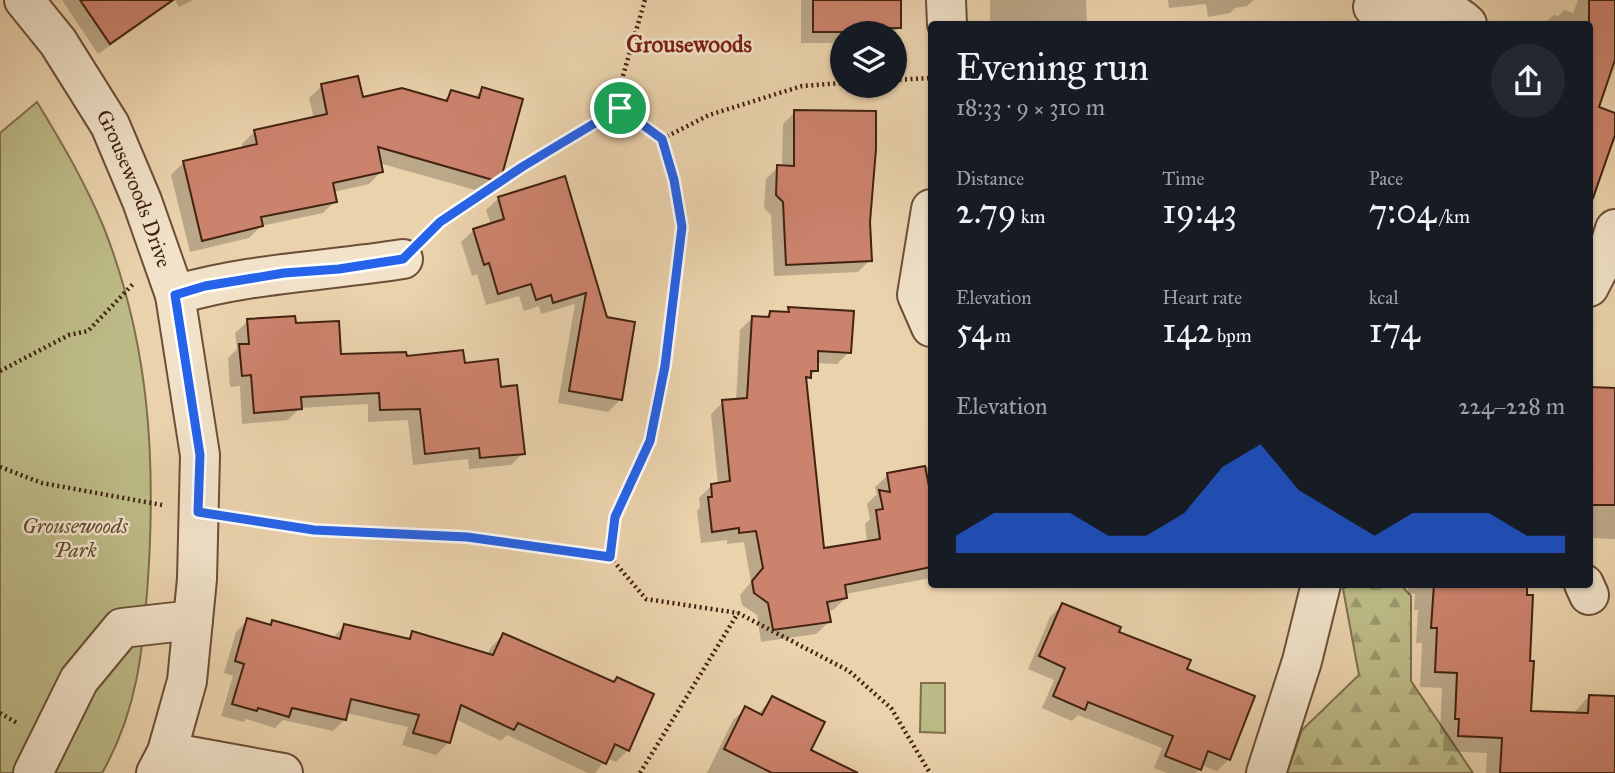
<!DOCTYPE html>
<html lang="en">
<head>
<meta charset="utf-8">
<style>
  :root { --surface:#171b24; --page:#242831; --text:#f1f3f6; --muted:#9ea1a6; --accent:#2563eb }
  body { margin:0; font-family:"IM FELL Great Primer",serif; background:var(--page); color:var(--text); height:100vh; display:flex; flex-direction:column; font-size:26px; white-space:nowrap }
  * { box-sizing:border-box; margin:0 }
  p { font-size:23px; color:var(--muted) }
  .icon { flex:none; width:38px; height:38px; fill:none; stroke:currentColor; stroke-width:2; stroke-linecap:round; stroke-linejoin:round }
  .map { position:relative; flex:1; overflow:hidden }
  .side { position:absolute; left:928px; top:21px; width:665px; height:567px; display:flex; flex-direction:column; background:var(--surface); border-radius:7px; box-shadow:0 2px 5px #0004 }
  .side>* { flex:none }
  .tools { position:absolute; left:830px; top:21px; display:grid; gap:14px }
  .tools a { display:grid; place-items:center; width:77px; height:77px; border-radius:50%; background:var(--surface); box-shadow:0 2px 5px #0004; font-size:35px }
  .pin { position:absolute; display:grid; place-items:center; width:60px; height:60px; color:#fff; margin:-30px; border:4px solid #fff; border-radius:50%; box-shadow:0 2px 7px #0007 }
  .round { display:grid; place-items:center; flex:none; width:74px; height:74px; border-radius:37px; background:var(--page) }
  .overview { display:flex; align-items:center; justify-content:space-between; height:119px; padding:0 28px }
  h1 { font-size:38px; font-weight:600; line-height:52px }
  .figures { display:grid; grid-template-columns:repeat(3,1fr); gap:10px; height:119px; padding:7px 28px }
  .figures div { display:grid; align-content:center }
  .figures b { font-size:35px; font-weight:600 }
  .figures small { font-size:19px; font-weight:400 }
  .figures p { font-size:19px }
  .chart { height:196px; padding:14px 28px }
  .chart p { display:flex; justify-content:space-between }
  .chart svg { width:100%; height:126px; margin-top:7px; fill:var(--accent); opacity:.7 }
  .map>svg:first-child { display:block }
</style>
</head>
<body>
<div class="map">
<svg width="1615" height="773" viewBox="0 0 1615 773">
  <defs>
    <pattern id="forest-firs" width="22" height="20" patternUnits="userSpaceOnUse" patternTransform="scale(1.75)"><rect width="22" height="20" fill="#bcba86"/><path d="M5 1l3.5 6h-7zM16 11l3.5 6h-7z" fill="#9a976c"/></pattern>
  </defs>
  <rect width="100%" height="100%" fill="#ead2ac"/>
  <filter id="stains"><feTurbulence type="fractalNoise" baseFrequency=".00286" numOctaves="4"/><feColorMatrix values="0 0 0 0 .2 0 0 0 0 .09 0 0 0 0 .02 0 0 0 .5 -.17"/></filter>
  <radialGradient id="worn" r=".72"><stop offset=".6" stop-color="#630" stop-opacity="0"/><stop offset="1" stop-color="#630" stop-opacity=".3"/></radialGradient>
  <path fill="url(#forest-firs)" stroke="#7f6e4c" stroke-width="2" d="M1350 585H1401L1411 596V681L1473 773H1287L1302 730 1359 675 1343 589Z"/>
  <g fill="#bcba86" stroke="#7f6e4c" stroke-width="2">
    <path d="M37 102C62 143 86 184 104 228 149 343 156 457 148 579 143 649 138 710 102 773H0V133Z"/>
    <path d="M921 683H945V733L920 732Z"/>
  </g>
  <g fill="#0003" fill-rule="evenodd">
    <path d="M62 0H193L179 7 175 0 98 54Z"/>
    <path d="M801 0H899V28L893 33H842V43H801Z"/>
    <path d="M990 0H1086L1087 24H990Z"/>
    <path d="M1168 0H1254L1247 6 1235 8 1230 13 1208 17 1206 4 1169 8Z"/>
    <path d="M1578 0H1615V55L1596 108 1615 115V141L1608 149 1589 204V24H1544L1554 15 1558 16 1564 10 1573 13Z"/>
    <path d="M322 86 361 99 442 102 452 92 473 99 482 89 499 181 486 193 379 163 381 172 369 184 333 192 335 201 323 213 261 226 249 238 190 252 171 175 183 163 243 149 242 144 255 131 314 119 309 98Z"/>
    <path d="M795 112 868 222 870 260 858 272 774 276 771 215 764 208 766 179 778 167H782L783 124Z"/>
    <path d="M563 179 620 400 608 412 558 403 575 304 541 314 539 306 524 311 519 296 486 305 477 274 472 276 461 242 474 230 491 225 486 210 499 198Z"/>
    <path d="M789 309 849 352 837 364 816 363V370L805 382 823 550 867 543 865 524 870 519 867 504 877 494 875 487 888 475 931 466V578L845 594 846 598 833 610 827 611 829 622 816 634 761 642 757 615 742 605 740 595 751 582 744 542 727 544V540L701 543 697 511 700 507 699 498 712 485H718L711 414 723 402 736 401 740 330 752 318H765L770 313 784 314Z"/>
    <path d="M248 321 294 325 340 356 405 358 463 365 500 389 523 453 511 465 469 469 468 459 413 465 408 420 368 422V404L300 408 288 420 242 424 240 386 230 387 228 358 237 349 235 333Z"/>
    <path d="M1589 389 1615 390V539L1589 538Z"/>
    <path d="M1409 584H1526L1529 713 1573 714 1589 696 1615 698V773H1486L1487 753 1443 751 1444 734H1440L1442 688 1420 687 1422 643H1416L1418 610H1414L1415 594H1408Z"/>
    <path d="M1062 605 1185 670 1229 759 1217 771 1201 765 1196 773H1167L1154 768 1162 748 1078 715 1072 721 1042 708 1054 680 1028 669 1050 617Z"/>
    <path d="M248 620 268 626 273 622 332 639 344 626 406 640 413 633 487 656 491 647 503 635 628 750 616 762 607 758 595 773H588L507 735 501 741 455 719 448 743 436 755 402 745 408 727 346 713 345 719 333 731 283 720 275 728 246 719 244 722 221 716 233 676 224 673 236 632ZM511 717 602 760V764L509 720Z"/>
    <path d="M772 698 823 773H707L733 720 746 708 758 714Z"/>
  </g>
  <g fill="#cc836d" stroke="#422211" stroke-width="2">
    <path d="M80 0H173L110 44Z"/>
    <path d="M813 0H901V28H866L867 32H813Z"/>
    <path d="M1589 0H1615V60L1599 107 1615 113V135L1593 198 1589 197Z"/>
    <path d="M358 76 363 97 402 88 447 101 451 90 479 98 482 87 523 99 500 182 378 147 383 172 333 183 337 202 261 217 263 226 202 241 183 161 257 144 254 130 327 114 321 84Z"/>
    <path d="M794 110 876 111V149L870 222 872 261 786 265 783 202 776 195 777 165 794 166Z"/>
    <path d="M565 176 607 317 635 322 622 400 569 391 586 293 553 303 551 295 536 300 531 284 498 294 489 263 484 265 473 229 504 219 498 197Z"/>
    <path d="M788 307 854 311 851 353 818 351V371H811V378L806 377 824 548 880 539 876 510 883 509 879 490 890 492 887 473 925 466 931 496V567L845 585 847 598 827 602 831 622 773 630 768 603 754 593 752 581 763 568 756 531 739 533V528L712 532 708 497H712L711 484 730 481 722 400 747 398 752 316 769 317 770 311 789 312Z"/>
    <path d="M295 316 296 323 339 321 341 354 406 352 407 356 463 350 465 363 498 359 501 387 517 385 525 454 480 458 479 448 425 454 420 409 380 410 379 393 301 397 302 409 254 413 251 375 242 376 239 344H249L247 319Z"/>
    <path d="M1589 387 1615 388V505H1589Z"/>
    <path d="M1434 584H1527V595H1533L1530 661H1534L1531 711 1588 713 1589 695 1615 696V773H1500L1502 738 1458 736 1459 719H1455L1457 673 1435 672 1437 628H1431Z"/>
    <path d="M1062 603 1121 627 1119 632 1191 660 1187 669 1255 696 1230 760 1208 751 1201 770 1165 756 1173 736 1088 702 1085 710 1053 696 1065 668 1039 656Z"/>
    <path d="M247 618 271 625 272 620 340 639 344 624 410 639 412 631 493 655 503 633 614 682 617 677 654 694 629 751 615 744 606 764 518 723 514 730 461 705 450 743 413 733 419 715 351 699 346 720 292 708 289 717 258 708 257 711 232 704 244 664 235 661Z"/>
    <path d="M772 696 825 722 811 750 858 773H772L724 749 745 706 762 715Z"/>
  </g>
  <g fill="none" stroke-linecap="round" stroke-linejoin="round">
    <g stroke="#6c4e38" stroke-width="42">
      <g id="minor">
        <path id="s1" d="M24 0 58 42 110 125 142 201 175 295 200 455 197 579 187 681 167 752 156 773"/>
        <path d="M946 0 947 24"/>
        <path d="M1373 7C1405 4 1442 0 1467 24"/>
        <path d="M931 209 917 295 931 327"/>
        <path d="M1589 287 1609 248 1615 229"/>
        <path d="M175 295C249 273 327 271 403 259"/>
        <path d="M1584 584 1589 595"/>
        <path d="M167 752 283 773"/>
        <path d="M33 773 79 680 122 628 193 620"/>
        <path d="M1266 773 1302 661 1321 584"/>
      </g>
    </g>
    <g stroke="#422211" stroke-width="4.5" stroke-dasharray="2 3.5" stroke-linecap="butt">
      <path d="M645 0 622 79 620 108 662 139 674 180 682 227 665 366 650 441 615 517 610 557 646 599 738 613 849 671 891 708 930 773"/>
      <path d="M894 80 931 78"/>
      <path d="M662 139 709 115 802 86 842 83"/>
      <path d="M428 234 440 222 522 167 620 108"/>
      <path d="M0 371 69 335 88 331 134 283"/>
      <path d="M0 467 42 483 162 505"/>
      <path d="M233 517 314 530 467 537 610 557"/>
      <path d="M0 713 17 723"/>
      <path d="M640 773 738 613"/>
    </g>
    <use href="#minor" stroke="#f1e2c9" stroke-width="38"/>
  </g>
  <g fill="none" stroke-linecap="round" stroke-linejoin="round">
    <g stroke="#fff" stroke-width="14">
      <path id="route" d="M620 108 662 139 674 180 682 227 665 366 650 441 615 517 610 557 467 537 314 530 198 512 200 455 175 295 205 286 284 273 339 269 403 259 440 222 522 167Z"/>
    </g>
    <use href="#route" stroke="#2563eb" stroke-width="9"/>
  </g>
  <g text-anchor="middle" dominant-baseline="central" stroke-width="5" stroke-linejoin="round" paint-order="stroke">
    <g font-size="21" fill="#422211" stroke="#f1e2c9">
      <text stroke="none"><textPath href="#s1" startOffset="220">Grousewoods Drive</textPath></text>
    </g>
    <g font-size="21" font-style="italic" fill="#60482e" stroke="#f1e2c9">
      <text x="75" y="526">Grousewoods<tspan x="75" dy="24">Park</tspan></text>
    </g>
    <g font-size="23" font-weight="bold" fill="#7a1f14" stroke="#f1e2c9">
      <text x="689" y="44">Grousewoods</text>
    </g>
  </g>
  <rect width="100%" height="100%" filter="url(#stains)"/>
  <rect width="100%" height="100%" fill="url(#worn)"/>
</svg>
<div class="tools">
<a><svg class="icon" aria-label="layers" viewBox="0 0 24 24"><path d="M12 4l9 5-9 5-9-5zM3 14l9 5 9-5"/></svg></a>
</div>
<div class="pin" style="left:620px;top:108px;background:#1e9e55"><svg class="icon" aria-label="arrive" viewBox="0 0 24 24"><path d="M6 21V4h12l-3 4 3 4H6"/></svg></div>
<section class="side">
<div class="overview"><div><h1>Evening run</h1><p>18:33 · 9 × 310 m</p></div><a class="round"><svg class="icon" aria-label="share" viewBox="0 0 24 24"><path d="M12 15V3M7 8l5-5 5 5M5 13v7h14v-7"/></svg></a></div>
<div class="figures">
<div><p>Distance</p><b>2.79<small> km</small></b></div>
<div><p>Time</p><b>19:43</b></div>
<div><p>Pace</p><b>7:04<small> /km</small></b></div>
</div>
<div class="figures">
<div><p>Elevation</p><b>54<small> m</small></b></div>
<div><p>Heart rate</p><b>142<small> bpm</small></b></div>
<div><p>kcal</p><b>174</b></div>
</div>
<div class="chart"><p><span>Elevation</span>224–228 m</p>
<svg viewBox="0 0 160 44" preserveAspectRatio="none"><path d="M0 44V38L10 30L20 30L30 30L40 38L50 38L60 30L70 14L80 6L90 22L100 30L110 38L120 30L130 30L140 30L150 38L160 38V44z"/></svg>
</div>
</section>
</div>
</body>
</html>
